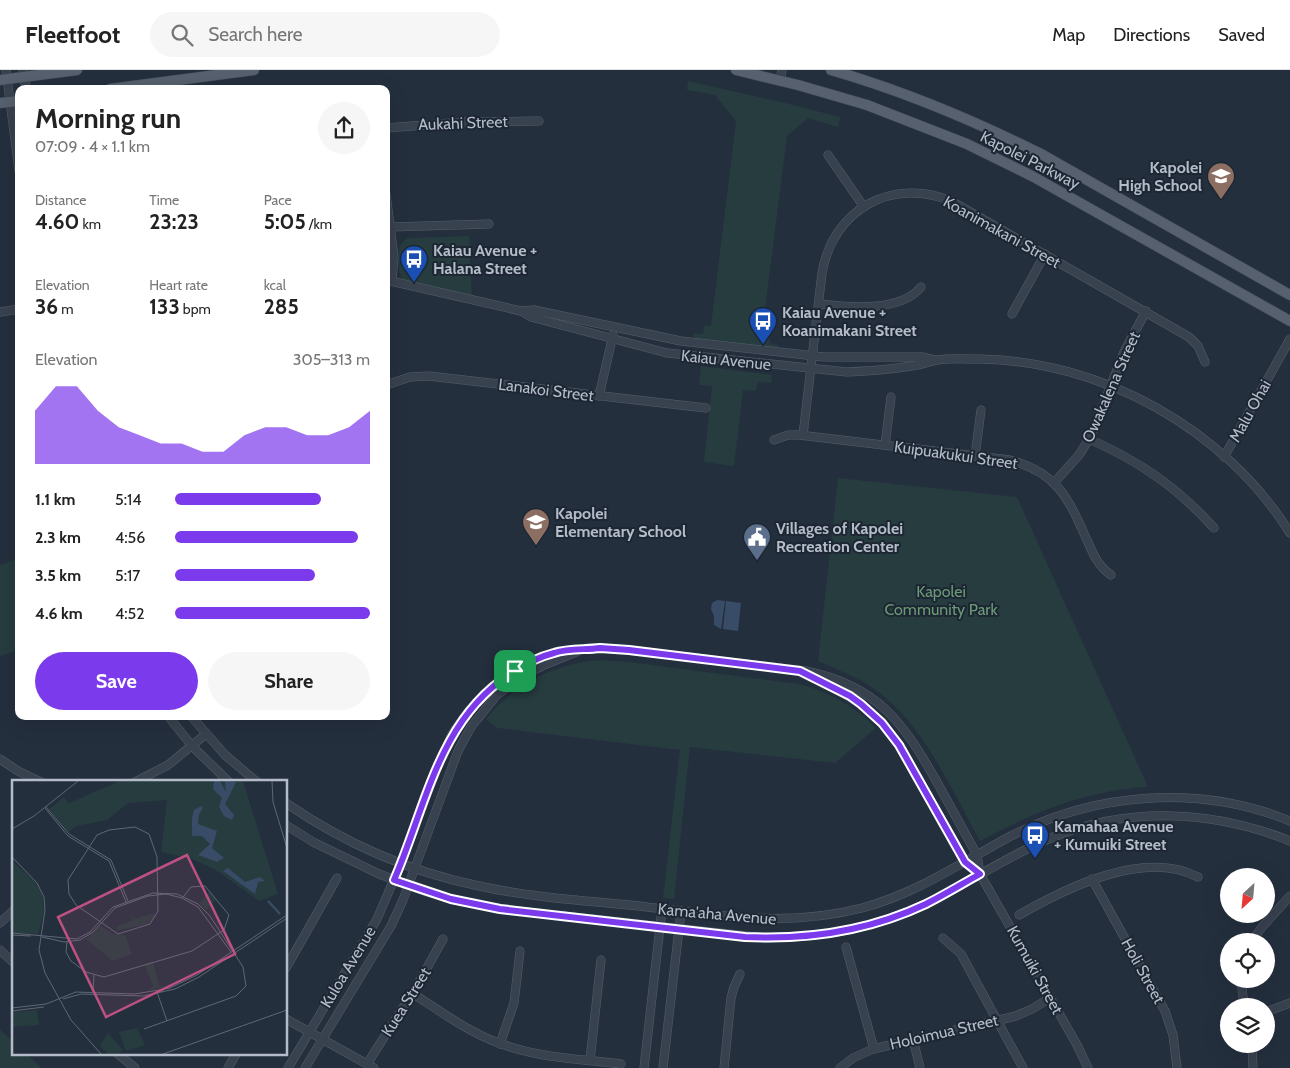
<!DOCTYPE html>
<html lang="en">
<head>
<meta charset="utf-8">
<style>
  :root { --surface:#fff; --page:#f6f6f6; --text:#222; --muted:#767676; --line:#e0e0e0; --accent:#7c3aed }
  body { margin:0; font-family:Cabin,sans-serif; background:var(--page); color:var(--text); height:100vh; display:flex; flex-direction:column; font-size:19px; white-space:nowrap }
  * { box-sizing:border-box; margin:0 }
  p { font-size:16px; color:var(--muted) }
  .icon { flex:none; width:28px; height:28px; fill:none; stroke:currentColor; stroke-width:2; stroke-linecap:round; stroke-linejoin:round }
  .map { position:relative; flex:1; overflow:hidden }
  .sheet { position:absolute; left:15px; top:15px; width:375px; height:635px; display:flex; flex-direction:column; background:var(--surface); border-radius:10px; box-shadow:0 5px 20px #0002 }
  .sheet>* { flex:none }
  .needle { width:32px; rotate:206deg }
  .fabs { position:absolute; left:1220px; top:798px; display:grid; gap:10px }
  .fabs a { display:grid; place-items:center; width:55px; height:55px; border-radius:50%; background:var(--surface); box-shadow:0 5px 20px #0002; font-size:25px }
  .pin { position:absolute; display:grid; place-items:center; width:42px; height:42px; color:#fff; margin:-21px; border-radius:10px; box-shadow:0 2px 8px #0006 }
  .round { display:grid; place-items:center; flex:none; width:52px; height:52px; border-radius:26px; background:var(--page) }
  .head { display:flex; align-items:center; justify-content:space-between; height:85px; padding:0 20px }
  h1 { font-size:28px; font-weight:800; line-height:38px }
  .stats { display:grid; grid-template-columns:repeat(3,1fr); gap:8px; height:85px; padding:5px 20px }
  .stats div { display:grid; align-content:center }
  .stats b { font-size:21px; font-weight:800 }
  .stats small { font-size:14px; font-weight:400 }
  .stats p { font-size:14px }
  .chart { height:140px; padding:10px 20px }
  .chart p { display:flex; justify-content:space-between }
  .chart svg { width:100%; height:90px; margin-top:5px; fill:var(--accent); opacity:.7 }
  .button { display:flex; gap:10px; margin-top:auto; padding:10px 20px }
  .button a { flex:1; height:58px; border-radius:30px; background:var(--accent); color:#fff; font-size:20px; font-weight:800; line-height:58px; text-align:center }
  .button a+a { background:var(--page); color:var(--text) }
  ul { padding:0 20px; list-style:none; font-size:16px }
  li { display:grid; grid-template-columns:80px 60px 1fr; align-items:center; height:38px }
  li i { height:12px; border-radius:6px; background:var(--accent) }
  header { display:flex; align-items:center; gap:30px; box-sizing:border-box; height:70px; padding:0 25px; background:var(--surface); border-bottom:1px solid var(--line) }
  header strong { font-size:24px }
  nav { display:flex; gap:28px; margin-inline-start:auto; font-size:18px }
  .search { width:350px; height:45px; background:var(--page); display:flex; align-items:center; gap:12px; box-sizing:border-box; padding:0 18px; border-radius:28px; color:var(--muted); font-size:19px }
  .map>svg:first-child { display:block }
</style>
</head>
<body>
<header>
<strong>Fleetfoot</strong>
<div class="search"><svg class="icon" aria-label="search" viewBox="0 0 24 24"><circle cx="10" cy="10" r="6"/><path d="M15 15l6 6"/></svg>Search here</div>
<nav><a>Map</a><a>Directions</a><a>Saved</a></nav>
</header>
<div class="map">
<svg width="1290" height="998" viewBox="0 0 1290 998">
  <rect width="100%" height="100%" fill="#242f3e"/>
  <g fill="#263c3f">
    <path d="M688 11 785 33 840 47 838 57 808 48 787 66 762 263 770 264 769 273 778 275 777 283 693 274 694 263 703 264 704 256H711L736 51 715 25 687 20Z"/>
    <path d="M469 166 472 229 403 211 401 208C398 195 394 174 408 168Z"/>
    <path d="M701 296 772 305 771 313 758 312 756 321 743 320 734 396 704 392 712 316 699 315Z"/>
    <path d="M838 408 1017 427 1148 717C1087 720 1034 742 980 771 951 719 923 652 873 618 856 607 837 599 818 591Z"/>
    <path d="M19 488V580L0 586V495Z"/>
    <path d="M600 590 628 592 799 614C830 622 854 636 876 658L835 693 690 677 674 829 663 828 680 680 497 658 486 649C515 613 554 594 600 590Z"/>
    <path d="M0 960 14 973V984H26L42 998H0Z"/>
  </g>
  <g fill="#394c67">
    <path d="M717 530 725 531 721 559 714 555V546L711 539 712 533Z"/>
    <path d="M726 531 741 533 738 561 723 559Z"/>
  </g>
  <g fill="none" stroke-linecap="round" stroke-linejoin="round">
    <g stroke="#565f6c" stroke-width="9">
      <g id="minor">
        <path d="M6 0 19 101"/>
        <path d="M23 0 26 19"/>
        <path d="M780 10 782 0"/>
        <path d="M386 58 464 52 539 51"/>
        <path d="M828 85 864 137"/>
        <path d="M386 124 394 187 392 211"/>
        <path d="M390 157 489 154"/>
        <path d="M386 210 521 241 534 240 681 271 824 287H922L935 290"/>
        <path d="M819 234C848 237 900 243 921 217"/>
        <path d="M521 241 531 247 667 283 847 302C871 301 898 299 922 294 927 293 932 291 937 290 950 288 965 289 978 289 1101 290 1225 359 1290 463"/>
        <path d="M0 242 19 239"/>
        <path d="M1012 244 1045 184"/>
        <path d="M386 315 410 307 429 306 706 338"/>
        <path d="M599 326 613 265"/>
        <path d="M803 365 822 203C833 139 892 107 951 131L1189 267 1198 276 1205 292"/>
        <path d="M1089 369C1139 391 1177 417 1214 458"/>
        <path d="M774 370 788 365H799L1010 390C1058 403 1068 428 1087 470 1093 484 1098 496 1111 505"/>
        <path d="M885 375 891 327"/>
        <path d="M975 386 981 340"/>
        <path d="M1224 387 1290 269"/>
        <path d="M1054 413 1079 385 1091 366 1124 282 1146 241"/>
        <path d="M805 604C847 624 872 636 899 675L965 791 980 804 1077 975 1088 998"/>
        <path d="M168 646 192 676 229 712"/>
        <path d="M191 646 225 685 257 712"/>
        <path d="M0 689 18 701 41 712"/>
        <path d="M135 712 168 695 206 664"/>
        <path d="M286 733C344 773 411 802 479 816 534 828 591 831 647 837 720 846 789 857 862 838 915 824 961 793 1009 767 1096 722 1199 714 1290 751"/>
        <path d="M286 755 313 772 379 804 427 822 451 829 500 839 766 868C821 868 877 858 927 833 969 813 1007 786 1051 768 1128 736 1213 740 1290 771"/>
        <path d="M1092 809 1165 941 1173 965 1177 998"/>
        <path d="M1019 845C1066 818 1144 779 1198 807"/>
        <path d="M0 853 14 840"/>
        <path d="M943 868 961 884 1023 998"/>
        <path d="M1252 871 1262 857 1290 826"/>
        <path d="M846 877 874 979"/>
        <path d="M0 880 14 893"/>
        <path d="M286 898 337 808"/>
        <path d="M1241 909 1244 936"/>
        <path d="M412 923C440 941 468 962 499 973 538 988 580 989 621 994"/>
        <path d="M1266 942 1290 933"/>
        <path d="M286 949 374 998"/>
        <path d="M913 969 920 998"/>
        <path d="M500 974 514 933 520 881"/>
        <path d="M1252 974 1253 998"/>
        <path d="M118 984 135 998"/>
        <path d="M590 990 601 890"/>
        <path d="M367 994 418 914 443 869"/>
        <path d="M228 998 236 984"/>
        <path d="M288 998 377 849 401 793 439 693 452 664 467 643 494 616 528 594 555 582 600 578 629 580 806 601C878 616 904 653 938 714 951 738 964 761 977 785L980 804"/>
        <path d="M305 998 391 856 403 830 458 681 471 657 497 625 519 608 544 595 576 582"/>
        <path d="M644 998 662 839"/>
        <path d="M663 998 681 841"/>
        <path d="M724 998 731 928 734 917 740 904"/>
        <path d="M840 998 853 988 873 979 1016 946 1032 939 1050 928"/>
      </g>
    </g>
    <g stroke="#414a57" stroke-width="11">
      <g id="major">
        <path d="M736 0 798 15 867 35 967 74 1032 106 1290 251"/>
        <path d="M831 0C904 21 975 51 1043 85L1290 225"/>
        <path d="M0 10 77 0"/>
        <path d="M110 19 254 0"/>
        <path d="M0 33 19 31"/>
      </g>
    </g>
    <use href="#minor" stroke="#38414e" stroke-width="8"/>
    <use href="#major" stroke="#56606e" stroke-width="10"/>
  </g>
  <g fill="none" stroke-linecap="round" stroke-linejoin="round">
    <g stroke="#fff" stroke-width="10">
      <path id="route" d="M600 578 629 580 800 601 850 626 861 634 882 653 899 675 965 792 980 804C962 814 944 825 926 834 869 861 807 870 745 867L500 839 451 829 394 810C426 737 438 651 510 604 523 595 538 587 554 583 569 578 585 580 600 578Z"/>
    </g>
    <use href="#route" stroke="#7c3aed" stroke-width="6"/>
  </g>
  <defs>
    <g id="school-pin" transform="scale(1.4375)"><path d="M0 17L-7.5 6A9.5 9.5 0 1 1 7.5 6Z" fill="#8d6e63" stroke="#1d2633"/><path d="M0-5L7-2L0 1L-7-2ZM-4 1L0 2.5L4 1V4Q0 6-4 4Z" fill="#fff"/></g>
    <g id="bus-pin" transform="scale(1.4375)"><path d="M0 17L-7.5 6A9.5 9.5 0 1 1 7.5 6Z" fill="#1a4fb4" stroke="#1d2633"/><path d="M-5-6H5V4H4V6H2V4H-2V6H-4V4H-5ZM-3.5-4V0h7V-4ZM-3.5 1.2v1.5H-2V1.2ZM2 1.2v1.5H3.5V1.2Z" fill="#fff"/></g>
    <g id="civic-pin" transform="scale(1.4375)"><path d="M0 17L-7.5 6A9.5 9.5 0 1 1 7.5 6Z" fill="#5c6f8a" stroke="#1d2633"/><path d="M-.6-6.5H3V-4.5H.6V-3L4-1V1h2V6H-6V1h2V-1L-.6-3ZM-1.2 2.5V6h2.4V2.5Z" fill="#fff"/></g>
  </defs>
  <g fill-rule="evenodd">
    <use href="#school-pin" x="1221" y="106"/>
    <use href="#bus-pin" x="414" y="189"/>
    <use href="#bus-pin" x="763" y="251"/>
    <use href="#school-pin" x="536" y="452"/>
    <use href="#civic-pin" x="757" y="467"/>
    <use href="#bus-pin" x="1035" y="765"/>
  </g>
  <g text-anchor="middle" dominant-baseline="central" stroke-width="4" stroke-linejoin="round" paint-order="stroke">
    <g font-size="16" fill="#b4bcc9" stroke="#1d2633">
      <text transform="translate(463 53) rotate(-2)">Aukahi Street</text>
      <text transform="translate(1030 90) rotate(27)">Kapolei Parkway</text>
      <text transform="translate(1002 162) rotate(29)">Koanimakani Street</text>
      <text transform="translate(726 290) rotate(6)">Kaiau Avenue</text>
      <text transform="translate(1111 317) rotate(-66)">Owakalena Street</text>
      <text transform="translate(546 320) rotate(7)">Lanakoi Street</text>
      <text transform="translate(1250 341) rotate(-61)">Malu Ohai</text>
      <text transform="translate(956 385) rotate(8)">Kuipuakukui Street</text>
      <text transform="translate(717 844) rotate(5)">Kama'aha Avenue</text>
      <text transform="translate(348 897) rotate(-59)">Kuloa Avenue</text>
      <text transform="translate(1035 900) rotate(61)">Kumuiki Street</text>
      <text transform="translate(1143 901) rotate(61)">Holi Street</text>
      <text transform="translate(406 932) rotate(-58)">Kuea Street</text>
      <text transform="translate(944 962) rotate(-13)">Holoimua Street</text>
    </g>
    <g font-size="16" font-weight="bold" fill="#b4bcc9" stroke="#1d2633" text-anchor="start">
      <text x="1202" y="97" text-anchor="end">Kapolei<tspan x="1202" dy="18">High School</tspan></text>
      <text x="433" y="180">Kaiau Avenue +<tspan x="433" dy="18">Halana Street</tspan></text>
      <text x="782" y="242">Kaiau Avenue +<tspan x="782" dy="18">Koanimakani Street</tspan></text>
      <text x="555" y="443">Kapolei<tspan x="555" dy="18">Elementary School</tspan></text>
      <text x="776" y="458">Villages of Kapolei<tspan x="776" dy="18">Recreation Center</tspan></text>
      <text x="1054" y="756">Kamahaa Avenue<tspan x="1054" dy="18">+ Kumuiki Street</tspan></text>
    </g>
    <g font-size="16" fill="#6b9a76" stroke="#1d2633">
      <text x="941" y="521">Kapolei<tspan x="941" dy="18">Community Park</tspan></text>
    </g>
  </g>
  <g transform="translate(12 710)">
    <rect width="275" height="275" fill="#242f3e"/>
    <path d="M108 1H231L266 114 247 121 204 90 180 79 149 72 155 20 116 23 95 40 65 46 56 52 37 29 52 17 57 23ZM0 81 24 103 30 114 32 130 26 154 0 153ZM198 112 204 120 194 130 187 123ZM116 124 122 139 142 133V137L136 144 104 151 106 146 121 140ZM88 145 101 154 113 155 120 174 101 181 74 159ZM141 181 147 205 154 207 137 210 141 206 132 184ZM25 230 27 245 0 247V232ZM125 248 133 265 114 271 107 252ZM96 253 111 270 106 274H96L88 266Z" fill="#263c3f"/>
    <path d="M202 1H208L214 12 213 1 224 2 213 24 222 35 220 40 212 36 207 27 210 18 201 9ZM189 26 191 28 187 34 186 44 205 51 200 68 212 78 205 82 186 75 198 64 190 56H180V38L182 30ZM216 88 233 102 248 97 253 101 246 102 243 114 211 91Z" fill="#394c67"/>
    <path fill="none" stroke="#394c67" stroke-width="2.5" d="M256 121 268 134"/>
    <path fill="none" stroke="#5e6776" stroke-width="1" d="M260 1 261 22 275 68M34 27 57 54 99 80 116 121M33 28 56 56 97 81 114 122M123 47 137 54 145 77 146 131 138 144 106 154 64 125 57 114 56 100 85 55 97 50ZM0 49 22 36 66 1M0 77 25 103 32 117 33 130 27 170 33 193 59 240 89 274M0 153 65 159 78 152 101 127 141 113 165 114 186 124 198 136 231 187 234 206 224 216 132 249M0 155 19 156M30 157 52 162 68 160 81 152 103 128 136 116 154 114 170 118 186 127 219 172M55 162 54 172 59 181 74 192 92 197 180 171 212 150 217 135 193 106 179 107 171 117M81 212 82 195M145 212 155 241M51 219 69 214 131 216 163 209 187 197 275 138M0 228 34 224 64 212 123 214 158 208 185 195 275 135M0 231 32 227M151 274 275 230"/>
    <path fill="#bd5182" fill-opacity="0.15" stroke="#bd5182" stroke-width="2.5" d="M175 75 223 174 94 237 46 137Z"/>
    <rect width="275" height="275" fill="none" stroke="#b4bcc9" stroke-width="2.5"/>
  </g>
</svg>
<div class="fabs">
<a><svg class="needle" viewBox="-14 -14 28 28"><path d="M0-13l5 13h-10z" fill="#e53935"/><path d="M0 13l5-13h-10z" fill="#767676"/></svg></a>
<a><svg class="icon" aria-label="locate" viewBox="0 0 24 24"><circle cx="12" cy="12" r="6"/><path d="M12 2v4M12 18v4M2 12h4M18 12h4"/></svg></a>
<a><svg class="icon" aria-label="layers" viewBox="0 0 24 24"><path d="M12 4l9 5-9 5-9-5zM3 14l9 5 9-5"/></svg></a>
</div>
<div class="pin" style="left:515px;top:601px;background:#1e9e55"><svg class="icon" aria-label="arrive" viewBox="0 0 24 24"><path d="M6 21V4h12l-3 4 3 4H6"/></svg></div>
<section class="sheet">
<div class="head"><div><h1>Morning run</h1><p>07:09 · 4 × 1.1 km</p></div><a class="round"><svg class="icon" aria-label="share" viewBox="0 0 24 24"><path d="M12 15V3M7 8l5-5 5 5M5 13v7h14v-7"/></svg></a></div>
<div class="stats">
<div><p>Distance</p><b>4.60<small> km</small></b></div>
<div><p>Time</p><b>23:23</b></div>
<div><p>Pace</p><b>5:05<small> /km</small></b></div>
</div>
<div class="stats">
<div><p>Elevation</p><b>36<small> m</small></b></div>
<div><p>Heart rate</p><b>133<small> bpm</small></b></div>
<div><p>kcal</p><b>285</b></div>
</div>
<div class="chart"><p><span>Elevation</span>305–313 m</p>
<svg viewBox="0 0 160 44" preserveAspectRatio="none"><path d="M0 44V18L10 6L20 6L30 18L40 26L50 30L60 34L70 34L80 38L90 38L100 30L110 26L120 26L130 30L140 30L150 26L160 18V44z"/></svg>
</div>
<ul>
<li><b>1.1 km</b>5:14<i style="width:75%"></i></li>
<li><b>2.3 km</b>4:56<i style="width:94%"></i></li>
<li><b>3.5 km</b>5:17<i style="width:72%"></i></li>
<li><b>4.6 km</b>4:52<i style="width:100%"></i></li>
</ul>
<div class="button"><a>Save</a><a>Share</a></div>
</section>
</div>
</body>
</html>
